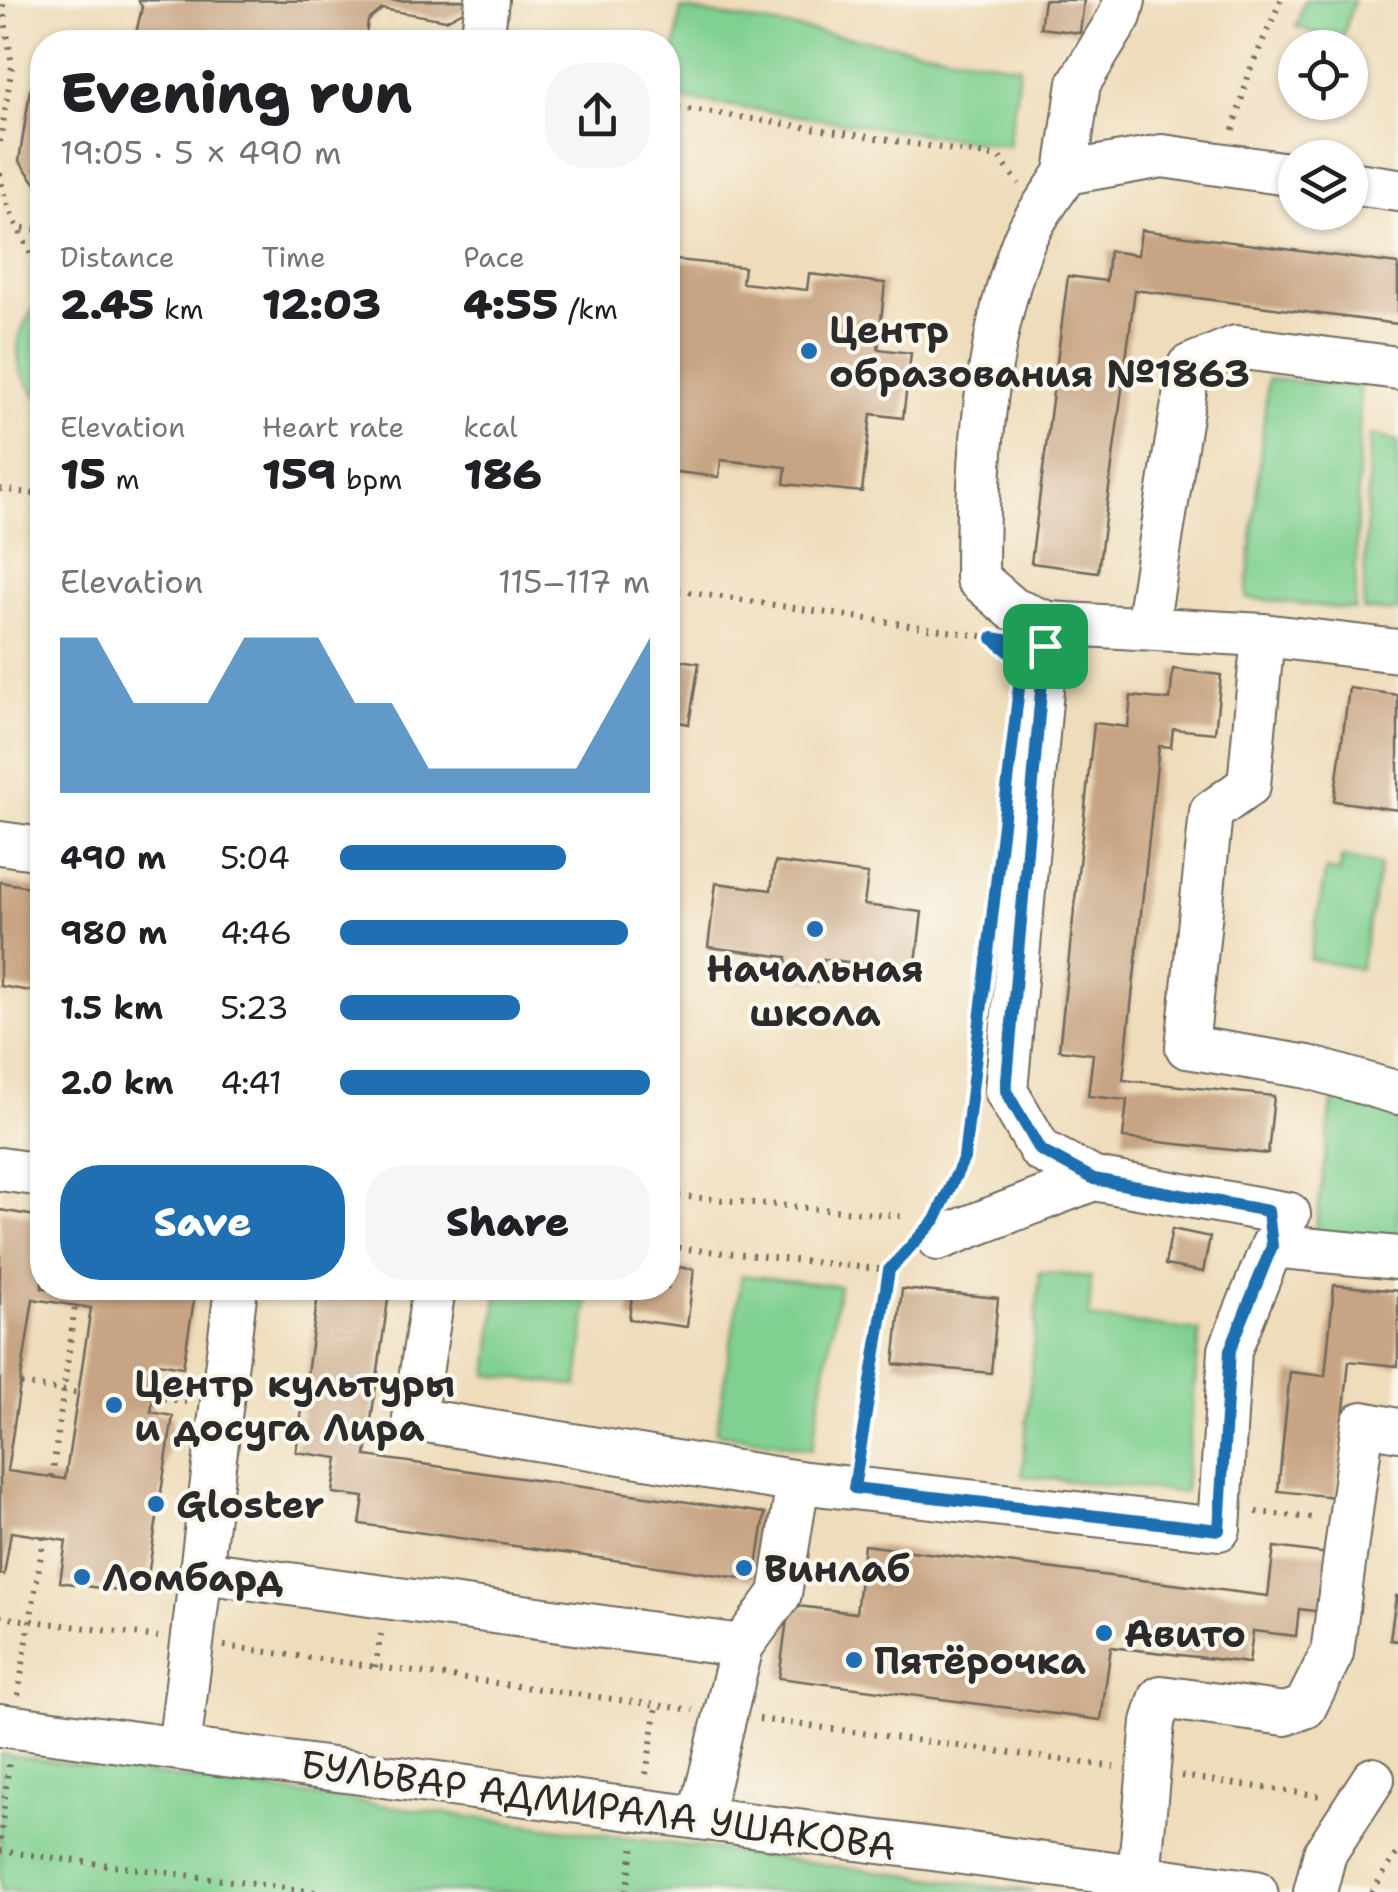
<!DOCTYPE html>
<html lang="en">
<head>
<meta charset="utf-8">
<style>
  :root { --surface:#fff; --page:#f6f6f6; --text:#202124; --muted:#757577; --accent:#1f6fb2 }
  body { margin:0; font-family:"Shantell Sans",sans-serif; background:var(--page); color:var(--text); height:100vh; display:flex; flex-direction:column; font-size:38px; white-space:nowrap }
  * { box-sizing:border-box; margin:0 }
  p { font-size:32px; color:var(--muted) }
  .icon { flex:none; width:55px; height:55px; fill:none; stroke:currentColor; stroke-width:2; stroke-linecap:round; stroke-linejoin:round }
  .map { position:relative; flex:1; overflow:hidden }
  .side { position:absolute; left:30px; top:30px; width:650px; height:1270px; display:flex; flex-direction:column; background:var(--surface); border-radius:40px; box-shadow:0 2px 8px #0004 }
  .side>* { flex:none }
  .tools { position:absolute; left:1278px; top:30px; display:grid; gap:20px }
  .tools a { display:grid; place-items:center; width:90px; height:90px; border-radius:50%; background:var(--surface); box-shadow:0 2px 8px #0004; font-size:50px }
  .pin { position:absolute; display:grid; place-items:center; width:85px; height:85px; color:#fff; margin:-42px; border-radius:20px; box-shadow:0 5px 15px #0006 }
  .round { display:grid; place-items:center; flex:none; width:105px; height:105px; border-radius:40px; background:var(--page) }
  .summary { display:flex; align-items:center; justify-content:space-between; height:170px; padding:0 30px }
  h1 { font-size:55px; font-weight:800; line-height:75px }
  .stats { display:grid; grid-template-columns:repeat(3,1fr); gap:15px; height:170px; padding:10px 30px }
  .stats div { display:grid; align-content:center }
  .stats b { font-size:42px; font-weight:800 }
  .stats small { font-size:28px; font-weight:400 }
  .stats p { font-size:28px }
  .chart { height:280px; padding:20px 30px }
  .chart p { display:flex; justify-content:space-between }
  .chart svg { width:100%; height:180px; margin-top:10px; fill:var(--accent); opacity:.7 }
  .cta { display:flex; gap:20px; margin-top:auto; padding:20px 30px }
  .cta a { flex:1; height:115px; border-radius:40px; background:var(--accent); color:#fff; font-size:40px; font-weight:800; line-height:115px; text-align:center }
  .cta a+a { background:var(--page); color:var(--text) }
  ul { padding:0 30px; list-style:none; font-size:32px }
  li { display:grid; grid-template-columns:160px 120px 1fr; align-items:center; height:75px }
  li i { height:25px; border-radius:12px; background:var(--accent) }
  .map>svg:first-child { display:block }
</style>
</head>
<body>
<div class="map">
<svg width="1398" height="1892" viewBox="0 0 1398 1892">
  <rect width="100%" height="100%" fill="#fbf7ec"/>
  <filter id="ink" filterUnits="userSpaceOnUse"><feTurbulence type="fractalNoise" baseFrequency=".01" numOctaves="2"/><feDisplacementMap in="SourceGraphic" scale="20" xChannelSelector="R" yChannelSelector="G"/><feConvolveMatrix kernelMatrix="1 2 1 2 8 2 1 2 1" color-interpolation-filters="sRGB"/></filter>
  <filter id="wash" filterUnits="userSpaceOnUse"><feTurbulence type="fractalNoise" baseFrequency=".0048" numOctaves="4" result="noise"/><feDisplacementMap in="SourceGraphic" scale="40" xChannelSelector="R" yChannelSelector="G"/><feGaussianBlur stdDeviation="2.25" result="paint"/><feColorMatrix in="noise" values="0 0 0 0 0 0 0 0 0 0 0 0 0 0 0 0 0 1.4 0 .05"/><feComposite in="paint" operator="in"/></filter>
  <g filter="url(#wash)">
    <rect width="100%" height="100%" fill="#eedcba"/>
    <g fill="#7fd091" stroke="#557e5e" stroke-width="2.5">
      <path d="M1305 0H1354L1341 41 1296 27Z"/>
      <path d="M681 9 1020 66 1008 146 668 97Z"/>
      <path d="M42 302V400C10 376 10 327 42 302Z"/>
      <path d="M1268 379 1360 387 1355 610 1246 598Z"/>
      <path d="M1370 435 1398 441V612L1363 610Z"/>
      <path d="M1342 857 1380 865 1360 969 1309 959 1326 870 1339 873Z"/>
      <path d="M1333 1096 1398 1113V1240L1315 1235Z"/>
      <path d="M1040 1272 1091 1277 1089 1318 1200 1331 1184 1493 1022 1476Z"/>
      <path d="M742 1275 839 1286 812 1449 716 1433Z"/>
      <path d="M498 1288 588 1295 578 1386 488 1375Z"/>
      <path d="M0 1754 1033 1892H0Z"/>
    </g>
    <g id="blocks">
      <g fill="#c7a483" fill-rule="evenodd">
        <path d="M138 0 342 1 471 0 469 8 446 20 382 9 368 21 365 42H134L142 7Z"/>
        <path d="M1044 0H1084L1080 33 1040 28Z"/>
        <path d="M42 70V192L19 161 30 91Z"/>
        <path d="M1141 230 1398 264V324L1135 290 1098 572 1031 563 1068 276 1106 281 1109 251 1138 255Z"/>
        <path d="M668 259 744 267 742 283 807 290 809 274 885 283 878 349 911 353 903 418 871 414 862 492 784 484 786 467 721 460 719 477 668 471Z"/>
        <path d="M668 658 699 663 689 724 668 720Z"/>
        <path d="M1173 669 1221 675 1215 733 1173 729 1171 747 1159 746 1123 1080 1274 1096 1268 1154 1123 1138 1127 1100 1088 1096 1093 1054 1059 1050 1094 723 1128 727 1131 696 1170 700Z"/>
        <path d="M1349 688 1398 695V810L1334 801Z"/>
        <path d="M775 862 868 874 864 905 922 912 915 971 824 959 821 983 784 978 787 957 708 947 716 883 771 890Z"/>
        <path d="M0 882 42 889V993L0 986Z"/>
        <path d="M0 1210 42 1217V1288H196L183 1367 158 1363 151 1412 173 1416 145 1595 60 1582 66 1541 44 1537 11 1532 4 1575 0 1574ZM33 1299 91 1308 65 1479 7 1471Z"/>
        <path d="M1172 1229 1210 1237 1203 1272 1165 1265Z"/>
        <path d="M668 1266 694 1269 687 1327 629 1319 633 1288H668Z"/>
        <path d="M1334 1285 1398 1291V1366L1349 1361 1335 1497 1278 1491 1290 1372 1325 1376Z"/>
        <path d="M319 1288 389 1293 366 1456 765 1513 755 1580 360 1524 364 1497 333 1493 338 1458 296 1452Z"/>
        <path d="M902 1289 998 1298 991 1373 894 1364Z"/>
        <path d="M864 1545 1268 1596 1274 1547 1329 1554 1322 1612 1299 1609 1296 1636 1253 1631 1249 1663 1111 1647 1101 1720 779 1678 789 1605 856 1613Z"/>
        <path d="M1396 1596H1398V1641L1390 1640Z"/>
      </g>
    </g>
  </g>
  <g filter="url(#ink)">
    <use href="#blocks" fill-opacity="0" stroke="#6f695d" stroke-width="2.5"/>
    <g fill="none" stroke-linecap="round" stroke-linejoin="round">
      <g stroke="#6f695d" stroke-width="46">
        <g id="minor">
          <path d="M482 42 487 0"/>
          <path d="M1066 173 1079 83 1120 16 1124 0"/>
          <path d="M1350 183 1398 190"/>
          <path d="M1048 623 1013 609 977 578C977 468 983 350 1022 245 1031 220 1052 196 1066 173L1162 156 1295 175"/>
          <path d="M1147 626 1189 366 1236 347 1398 368"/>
          <path d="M1263 635 1249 785 1211 812 1187 1047 1308 1067 1398 1093"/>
          <path d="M0 843 42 849"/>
          <path d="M0 1169 42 1175"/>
          <path d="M1289 1214 1094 1179 1040 1150 1006 1091 1048 623 1263 635 1398 651"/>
          <path d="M938 1239 1094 1179"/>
          <path d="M434 1288 414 1419 798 1482 780 1594 742 1646 700 1818"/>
          <path d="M798 1482 1219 1529 1230 1350 1272 1246 1398 1258"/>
          <path d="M202 1572 742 1646"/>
          <path d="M0 1725 1256 1892"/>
          <path d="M179 1749 236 1288"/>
          <path d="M1139 1877 1153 1722 1161 1697 1285 1714 1305 1707 1332 1653 1363 1423 1398 1430"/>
          <path d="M1315 1892 1325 1853 1373 1779"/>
        </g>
      </g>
      <g stroke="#6f695d" stroke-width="6" stroke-dasharray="2.5 8" stroke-linecap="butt">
        <path d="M668 106 999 157 1019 184"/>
        <path d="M1233 130 1250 70 1281 0"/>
        <path d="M0 142 12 66 2 0"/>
        <path d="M0 173C3 208 28 243 42 279"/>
        <path d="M23 228 42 230"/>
        <path d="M0 489 42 495"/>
        <path d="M668 589 988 637"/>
        <path d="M668 1195 908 1217"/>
        <path d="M947 1195 965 1159 971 1102"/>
        <path d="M668 1247 889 1270"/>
        <path d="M21 1384 78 1393"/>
        <path d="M153 1397 186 1402"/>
        <path d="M860 1452 889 1270 905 1253"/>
        <path d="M52 1477 75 1306"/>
        <path d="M1256 1512 1313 1518"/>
        <path d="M0 1617 158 1637"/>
        <path d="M224 1646 693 1710"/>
        <path d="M375 1667 381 1634"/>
        <path d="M18 1695 44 1537"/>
        <path d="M759 1719 1114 1767"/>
        <path d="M646 1774 657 1706"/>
        <path d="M1181 1776 1322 1796"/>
        <path d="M0 1840 9 1762"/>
        <path d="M0 1851 316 1892"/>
        <path d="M626 1892 634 1845"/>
        <path d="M1372 1892 1398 1851"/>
      </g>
      <use href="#minor" stroke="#fff" stroke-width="42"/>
    </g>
  </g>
  <g fill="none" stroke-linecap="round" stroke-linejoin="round" filter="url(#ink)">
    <g stroke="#fff" stroke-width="20">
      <path id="route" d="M992 638 1045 646 1006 1091 1040 1150 1094 1179 1268 1211 1272 1246 1230 1350 1219 1530 854 1488 889 1270 935 1220 964 1158 1022 662Z"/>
    </g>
    <use href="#route" stroke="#1f6fb2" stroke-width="12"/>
  </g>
  <g fill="#1f6fb2" stroke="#fbf7ec" stroke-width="4">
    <circle cx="809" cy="351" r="10"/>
    <circle cx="815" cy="929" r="10"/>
    <circle cx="114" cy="1405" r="10"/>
    <circle cx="156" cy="1504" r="10"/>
    <circle cx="744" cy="1568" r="10"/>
    <circle cx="82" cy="1577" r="10"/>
    <circle cx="1104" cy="1633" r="10"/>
    <circle cx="854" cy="1660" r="10"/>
  </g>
  <g text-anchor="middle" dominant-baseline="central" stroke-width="8" stroke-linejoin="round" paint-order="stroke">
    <g font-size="38" font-weight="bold" fill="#2b2b2b" stroke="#fbf7ec" text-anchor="start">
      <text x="829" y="329">Центр<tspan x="829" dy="44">образования №1863</tspan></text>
      <text x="815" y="968" text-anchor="middle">Начальная<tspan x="815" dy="44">школа</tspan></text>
      <text x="134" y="1383">Центр культуры<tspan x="134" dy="44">и досуга Лира</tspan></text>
      <text x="176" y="1504">Gloster</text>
      <text x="764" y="1568">Винлаб</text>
      <text x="102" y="1577">Ломбард</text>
      <text x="1124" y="1633">Авито</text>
      <text x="874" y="1660">Пятёрочка</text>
    </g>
    <g font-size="38" fill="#2b2b2b" stroke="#fbf7ec">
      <text transform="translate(598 1805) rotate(8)">БУЛЬВАР АДМИРАЛА УШАКОВА</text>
    </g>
  </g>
</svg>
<div class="tools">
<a><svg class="icon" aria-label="locate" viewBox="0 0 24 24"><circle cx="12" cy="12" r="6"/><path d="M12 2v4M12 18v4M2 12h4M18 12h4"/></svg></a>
<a><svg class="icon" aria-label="layers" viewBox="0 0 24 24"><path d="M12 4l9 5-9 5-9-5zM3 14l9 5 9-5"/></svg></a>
</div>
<div class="pin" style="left:1045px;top:646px;background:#1e9e55"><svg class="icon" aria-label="arrive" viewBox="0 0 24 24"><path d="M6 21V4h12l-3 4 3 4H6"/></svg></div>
<section class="side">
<div class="summary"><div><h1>Evening run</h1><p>19:05 · 5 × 490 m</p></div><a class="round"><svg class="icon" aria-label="share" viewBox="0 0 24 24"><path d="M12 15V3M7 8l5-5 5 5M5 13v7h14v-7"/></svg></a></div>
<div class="stats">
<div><p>Distance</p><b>2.45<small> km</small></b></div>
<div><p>Time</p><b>12:03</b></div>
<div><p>Pace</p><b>4:55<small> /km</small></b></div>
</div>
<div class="stats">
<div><p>Elevation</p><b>15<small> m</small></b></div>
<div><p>Heart rate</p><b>159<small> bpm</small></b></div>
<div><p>kcal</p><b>186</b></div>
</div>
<div class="chart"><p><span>Elevation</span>115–117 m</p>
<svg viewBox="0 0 160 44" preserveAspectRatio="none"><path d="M0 44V6L10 6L20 22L30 22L40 22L50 6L60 6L70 6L80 22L90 22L100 38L110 38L120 38L130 38L140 38L150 22L160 6V44z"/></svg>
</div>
<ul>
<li><b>490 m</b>5:04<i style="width:73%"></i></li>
<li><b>980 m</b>4:46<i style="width:93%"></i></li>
<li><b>1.5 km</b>5:23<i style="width:58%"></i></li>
<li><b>2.0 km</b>4:41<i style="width:100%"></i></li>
</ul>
<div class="cta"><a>Save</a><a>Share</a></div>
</section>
</div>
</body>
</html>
